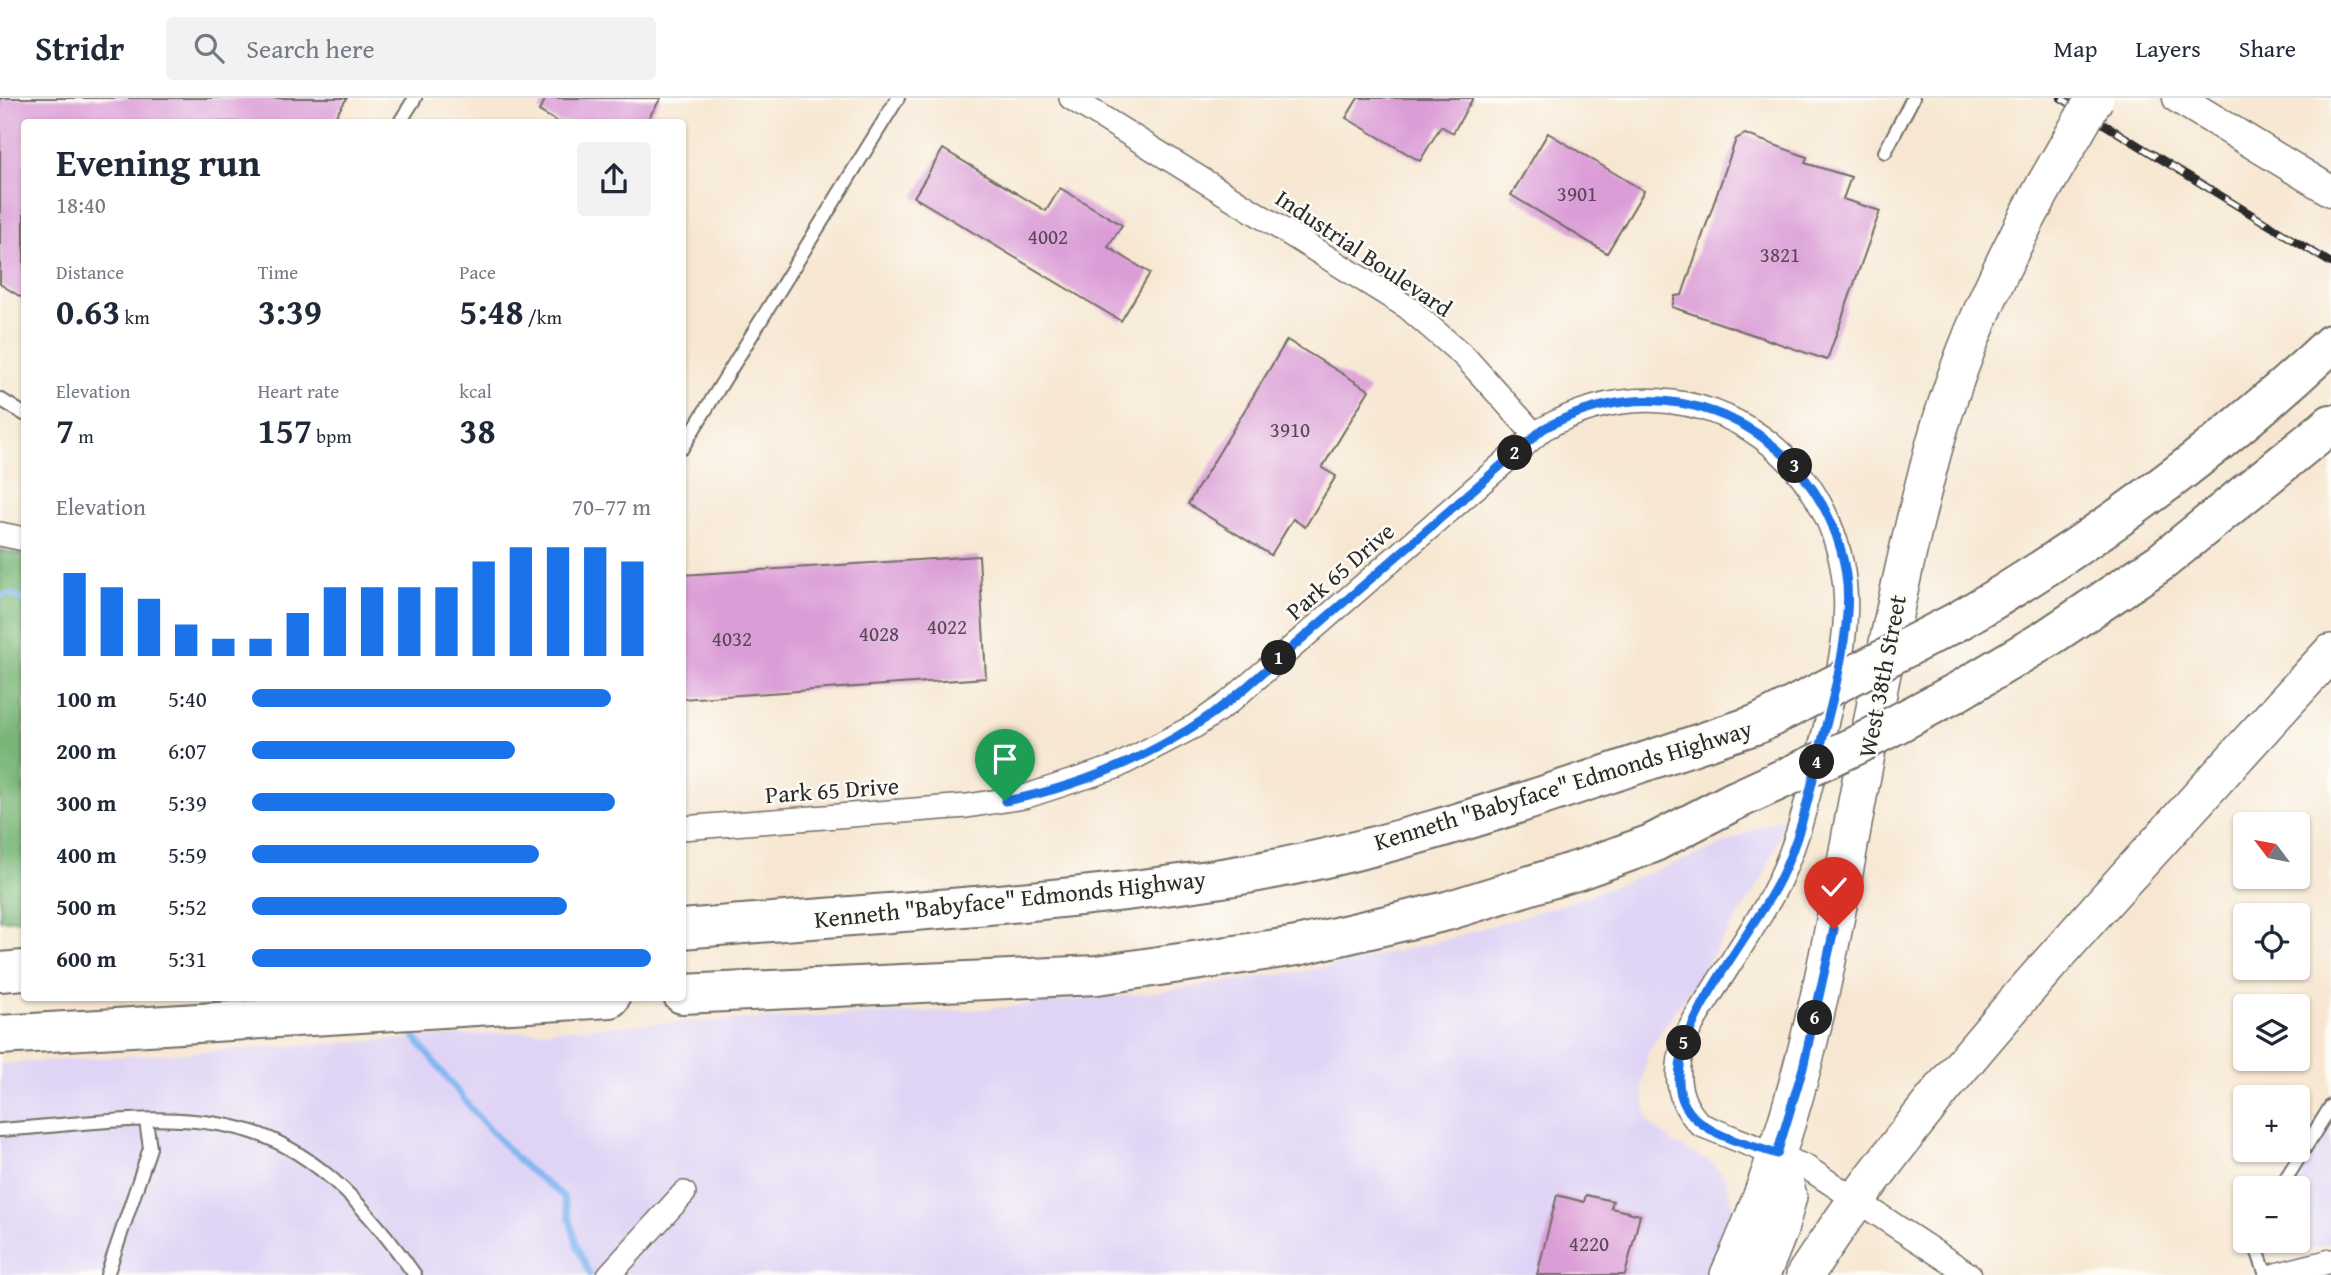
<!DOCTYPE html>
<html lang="en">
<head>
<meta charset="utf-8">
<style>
  :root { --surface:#fff; --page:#f2f2f3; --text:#1f2937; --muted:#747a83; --line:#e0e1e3; --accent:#1a73e8 }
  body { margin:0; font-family:"Gentium Book Plus",serif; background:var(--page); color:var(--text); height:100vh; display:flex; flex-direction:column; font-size:26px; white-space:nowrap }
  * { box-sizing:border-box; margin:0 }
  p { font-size:23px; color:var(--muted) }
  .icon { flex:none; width:38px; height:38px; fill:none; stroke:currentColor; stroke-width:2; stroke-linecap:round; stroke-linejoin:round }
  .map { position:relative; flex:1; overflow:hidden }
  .sheet { position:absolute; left:21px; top:21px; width:665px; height:882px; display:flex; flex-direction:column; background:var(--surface); border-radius:7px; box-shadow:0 2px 5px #0004 }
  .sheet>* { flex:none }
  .needle { width:46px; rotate:302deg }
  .controls { position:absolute; left:2233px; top:714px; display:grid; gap:14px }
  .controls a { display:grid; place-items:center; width:77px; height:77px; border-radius:7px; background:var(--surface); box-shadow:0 2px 5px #0004; font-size:35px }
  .pin { position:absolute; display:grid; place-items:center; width:60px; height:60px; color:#fff; margin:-72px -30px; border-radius:50% 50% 50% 0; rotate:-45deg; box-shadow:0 0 7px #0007 }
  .pin .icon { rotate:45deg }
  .km { position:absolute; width:35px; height:35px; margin:-18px; border-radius:50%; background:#222; color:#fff; font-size:19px; line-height:35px; text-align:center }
  .round { display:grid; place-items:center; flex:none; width:74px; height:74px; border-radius:7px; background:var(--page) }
  .headline { display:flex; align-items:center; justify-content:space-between; height:119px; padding:0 35px }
  h1 { font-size:38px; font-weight:600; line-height:52px }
  .metrics { display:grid; grid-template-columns:repeat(3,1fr); gap:10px; height:119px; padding:7px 35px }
  .metrics div { display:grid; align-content:center }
  .metrics b { font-size:35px; font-weight:600 }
  .metrics small { font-size:19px; font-weight:400 }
  .metrics p { font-size:19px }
  .chart { height:196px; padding:14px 35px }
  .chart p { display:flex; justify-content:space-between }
  .chart svg { width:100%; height:126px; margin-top:7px; stroke:var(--accent); stroke-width:6 }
  ul { padding:0 35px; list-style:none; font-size:23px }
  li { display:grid; grid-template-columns:112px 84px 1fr; align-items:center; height:52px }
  li i { height:18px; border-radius:9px; background:var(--accent) }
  header { display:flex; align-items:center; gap:42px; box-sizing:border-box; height:98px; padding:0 35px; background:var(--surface); border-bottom:2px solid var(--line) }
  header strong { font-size:33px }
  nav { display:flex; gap:38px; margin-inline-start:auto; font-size:24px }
  .search { width:490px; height:63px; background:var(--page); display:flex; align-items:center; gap:18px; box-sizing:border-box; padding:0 24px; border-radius:7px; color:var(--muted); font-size:26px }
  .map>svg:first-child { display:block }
</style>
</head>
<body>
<header>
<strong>Stridr</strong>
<div class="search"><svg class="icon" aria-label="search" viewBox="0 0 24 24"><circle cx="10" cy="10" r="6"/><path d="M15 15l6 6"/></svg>Search here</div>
<nav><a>Map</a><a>Layers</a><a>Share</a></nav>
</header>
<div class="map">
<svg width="2331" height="1177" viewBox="0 0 2331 1177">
  <rect width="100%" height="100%" fill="#fdfcf7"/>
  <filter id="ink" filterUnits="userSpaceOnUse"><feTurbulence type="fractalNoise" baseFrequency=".0143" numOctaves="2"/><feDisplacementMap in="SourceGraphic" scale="14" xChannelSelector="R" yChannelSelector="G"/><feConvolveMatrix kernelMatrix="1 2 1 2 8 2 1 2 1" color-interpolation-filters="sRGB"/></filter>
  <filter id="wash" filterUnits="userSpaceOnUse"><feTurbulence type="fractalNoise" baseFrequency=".00686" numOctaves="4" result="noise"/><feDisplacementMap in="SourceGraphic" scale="28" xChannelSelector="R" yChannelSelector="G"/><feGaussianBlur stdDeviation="1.57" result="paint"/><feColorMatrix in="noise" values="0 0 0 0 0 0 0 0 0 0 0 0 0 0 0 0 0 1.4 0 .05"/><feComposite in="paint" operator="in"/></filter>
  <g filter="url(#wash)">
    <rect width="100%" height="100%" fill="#f7e7d2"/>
    <g fill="#dfd4f5">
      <path d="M1782 719 1781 734 1762 782 1648 954 1642 988 1648 1024 1676 1047 1711 1064 1725 1079 1735 1113 1706 1177H0V966L666 925 972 912 1149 895 1306 873 1430 846 1574 803 1708 753Z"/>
      <path d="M2331 1020V1145L2305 1152 2281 1143H2298V1090H2290Z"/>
    </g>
    <path fill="#78b677" stroke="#527051" stroke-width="2" d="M0 452 24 457V821L0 822Z"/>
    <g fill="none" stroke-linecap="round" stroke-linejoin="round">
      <g stroke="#82b6f0" stroke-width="6">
        <path d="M0 498 11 496 24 502"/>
        <path d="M404 926 478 1019 525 1069 563 1098 578 1151 590 1177"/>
      </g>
    </g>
    <g id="blocks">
      <g fill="#db9dd7">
        <path d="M0 0H347L332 24H24V201L0 186Z"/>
        <path d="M546 0H661L646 24H558L539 13Z"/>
        <path d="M1358 0H1473L1453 35 1441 28 1420 63 1346 20Z"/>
        <path d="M1548 35 1644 93 1607 155 1511 97Z"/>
        <path d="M1745 36 1807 59 1805 65 1851 79 1843 101 1880 113 1827 262 1672 209 1675 198 1682 197 1736 41Z"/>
        <path d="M943 51 1046 113 1060 90 1122 127 1108 149 1150 175 1121 223 914 99Z"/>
        <path d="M1287 242 1369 292 1322 370 1336 378 1305 429 1293 421 1271 457 1188 406Z"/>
        <path d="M979 458 986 580 682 601V477Z"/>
        <path d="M1557 1097 1584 1104 1586 1097 1613 1103 1611 1110 1640 1117 1625 1177H1537Z"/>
      </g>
    </g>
  </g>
  <g filter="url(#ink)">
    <use href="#blocks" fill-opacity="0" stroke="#726d65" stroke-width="2"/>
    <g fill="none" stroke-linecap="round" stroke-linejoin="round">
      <g stroke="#726d65" stroke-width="16">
        <g id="service">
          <path d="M400 24 415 0"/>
          <path d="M1885 54 1913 0"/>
          <path d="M0 301 24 316"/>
          <path d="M682 350 898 0"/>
          <path d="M0 1032C80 1027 171 1010 249 1033 320 1054 374 1119 415 1177"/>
          <path d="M2280 1090 2331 1008"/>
          <path d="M2254 1143 2266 1177"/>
          <path d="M107 1177 150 1050 146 1023"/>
        </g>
      </g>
      <g stroke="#726d65" stroke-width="26">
        <g id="minor">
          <path d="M1071 0 1407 209 1465 259 1535 337"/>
          <path d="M0 436 24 441"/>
          <path d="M682 730 967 708 1024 699 1116 669 1195 628 1228 605 1543 331C1700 243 1869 370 1843 545 1838 583 1827 621 1818 659 1806 707 1795 755 1771 799 1753 831 1732 862 1712 894 1702 910 1690 926 1684 944 1674 975 1677 1004 1701 1027L1806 1069 1970 1177"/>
          <path d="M609 1177 684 1095"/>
          <path d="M2276 1177 2331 1163"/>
        </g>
      </g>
      <g stroke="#726d65" stroke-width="33">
        <path id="tertiary" d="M2178 0 2331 93"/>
      </g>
      <g stroke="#726d65" stroke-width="40">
        <g id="primary">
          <path d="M1729 1177C1797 1032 1826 876 1854 720 1877 598 1900 476 1932 356 1957 262 1998 171 2045 87"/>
          <path d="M1761 1177 1779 1132 1788 1098 1778 1058"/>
          <path d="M1805 1177C1898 1035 2011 908 2124 782 2193 707 2261 630 2331 555"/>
        </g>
      </g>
      <g stroke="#726d65" stroke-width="42">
        <g id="motorway">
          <path d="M1958 523C2092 445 2217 353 2331 246"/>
          <path d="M1957 594 2046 541 2161 464 2331 326"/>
          <path d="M682 831C862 816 1044 807 1222 780 1406 752 1582 683 1758 626"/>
          <path d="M0 874 24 872"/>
          <path d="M682 896 1097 877 1297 848 1447 813 1579 772 1651 746 1734 703"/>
          <path d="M0 937 610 900"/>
        </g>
      </g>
      <use href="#service" stroke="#fff" stroke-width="12"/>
      <use href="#minor" stroke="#fff" stroke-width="23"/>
      <use href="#tertiary" stroke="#fff" stroke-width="30"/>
      <use href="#primary" stroke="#fff" stroke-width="37"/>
      <use href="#motorway" stroke="#fff" stroke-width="38"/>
      <g stroke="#2b2b2b" stroke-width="8">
        <path id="rail" d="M2061 0 2331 165"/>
      </g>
      <use href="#rail" stroke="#fdfcf7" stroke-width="5" stroke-dasharray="16" stroke-linecap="butt"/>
      <g stroke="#726d65" stroke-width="40" stroke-linecap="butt">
        <path id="primary-bridge" d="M2045 87 2095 0"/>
      </g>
      <g stroke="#726d65" stroke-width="42" stroke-linecap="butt">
        <g id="motorway-bridge">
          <path d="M1758 626 1958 523"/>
          <path d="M1734 703 1857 647 1957 594"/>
        </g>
      </g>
      <use href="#primary-bridge" stroke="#fff" stroke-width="37"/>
      <use href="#motorway-bridge" stroke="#fff" stroke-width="38"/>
    </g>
  </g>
  <g fill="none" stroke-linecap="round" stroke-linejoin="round" filter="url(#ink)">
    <g stroke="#fff" stroke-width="14">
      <path id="route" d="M1005 703C1091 687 1176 648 1243 592L1543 331C1595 302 1656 293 1714 314 1795 342 1854 428 1847 515 1844 560 1832 604 1821 647 1810 693 1801 739 1780 781 1751 840 1680 916 1679 981 1678 1033 1739 1043 1777 1056L1803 970 1834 831"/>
    </g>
    <use href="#route" stroke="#1a73e8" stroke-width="9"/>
  </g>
  <g text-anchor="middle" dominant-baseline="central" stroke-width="5" stroke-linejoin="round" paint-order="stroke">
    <g font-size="21" fill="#574856">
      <text x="1577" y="95">3901</text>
      <text x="1048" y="138">4002</text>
      <text x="1780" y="156">3821</text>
      <text x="1290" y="331">3910</text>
      <text x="947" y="528">4022</text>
      <text x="879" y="535">4028</text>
      <text x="732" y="540">4032</text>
      <text x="1589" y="1145">4220</text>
    </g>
    <g font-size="24" fill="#2b2b2b" stroke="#fdfcf7">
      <text transform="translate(1364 155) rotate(34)">Industrial Boulevard</text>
      <text transform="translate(1340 473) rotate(-41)">Park 65 Drive</text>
      <text transform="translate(1882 578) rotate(-79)">West 38th Street</text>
      <text transform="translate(1563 687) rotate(-17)">Kenneth "Babyface" Edmonds Highway</text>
      <text transform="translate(832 692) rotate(-4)">Park 65 Drive</text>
      <text transform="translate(1010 801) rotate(-6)">Kenneth "Babyface" Edmonds Highway</text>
    </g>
  </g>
</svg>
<div class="controls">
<a><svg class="needle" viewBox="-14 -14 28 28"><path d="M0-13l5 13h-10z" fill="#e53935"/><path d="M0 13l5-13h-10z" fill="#747a83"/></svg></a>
<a><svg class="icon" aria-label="locate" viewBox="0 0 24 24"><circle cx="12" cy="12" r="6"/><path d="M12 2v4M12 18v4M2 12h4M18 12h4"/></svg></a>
<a><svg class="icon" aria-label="layers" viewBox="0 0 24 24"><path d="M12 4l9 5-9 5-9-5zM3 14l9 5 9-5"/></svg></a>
<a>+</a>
<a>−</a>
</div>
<div class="pin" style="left:1005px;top:703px;background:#1e9e55"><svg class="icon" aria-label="arrive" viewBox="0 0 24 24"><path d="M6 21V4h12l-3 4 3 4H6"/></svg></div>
<div class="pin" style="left:1834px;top:831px;background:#d93025"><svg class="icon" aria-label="check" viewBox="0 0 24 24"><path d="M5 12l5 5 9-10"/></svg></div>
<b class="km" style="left:1279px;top:560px">1</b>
<b class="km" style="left:1515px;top:355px">2</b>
<b class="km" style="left:1795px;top:368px">3</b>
<b class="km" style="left:1817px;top:664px">4</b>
<b class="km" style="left:1684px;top:945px">5</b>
<b class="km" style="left:1815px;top:920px">6</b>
<section class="sheet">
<div class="headline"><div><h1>Evening run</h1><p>18:40</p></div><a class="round"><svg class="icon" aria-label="share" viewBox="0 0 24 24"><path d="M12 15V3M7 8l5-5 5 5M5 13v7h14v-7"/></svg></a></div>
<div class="metrics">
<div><p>Distance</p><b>0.63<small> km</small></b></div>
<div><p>Time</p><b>3:39</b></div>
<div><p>Pace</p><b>5:48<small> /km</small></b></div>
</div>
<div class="metrics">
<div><p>Elevation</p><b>7<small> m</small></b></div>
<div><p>Heart rate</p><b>157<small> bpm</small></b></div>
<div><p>kcal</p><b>38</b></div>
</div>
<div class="chart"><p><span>Elevation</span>70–77 m</p>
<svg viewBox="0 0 160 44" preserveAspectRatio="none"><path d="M5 44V15M15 44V20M25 44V24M35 44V33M45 44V38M55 44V38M65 44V29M75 44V20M85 44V20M95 44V20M105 44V20M115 44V11M125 44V6M135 44V6M145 44V6M155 44V11"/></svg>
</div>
<ul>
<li><b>100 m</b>5:40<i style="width:90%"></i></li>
<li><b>200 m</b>6:07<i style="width:66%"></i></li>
<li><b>300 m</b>5:39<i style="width:91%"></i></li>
<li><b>400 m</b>5:59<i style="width:72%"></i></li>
<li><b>500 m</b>5:52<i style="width:79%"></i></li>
<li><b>600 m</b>5:31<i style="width:100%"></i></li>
</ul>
</section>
</div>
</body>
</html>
